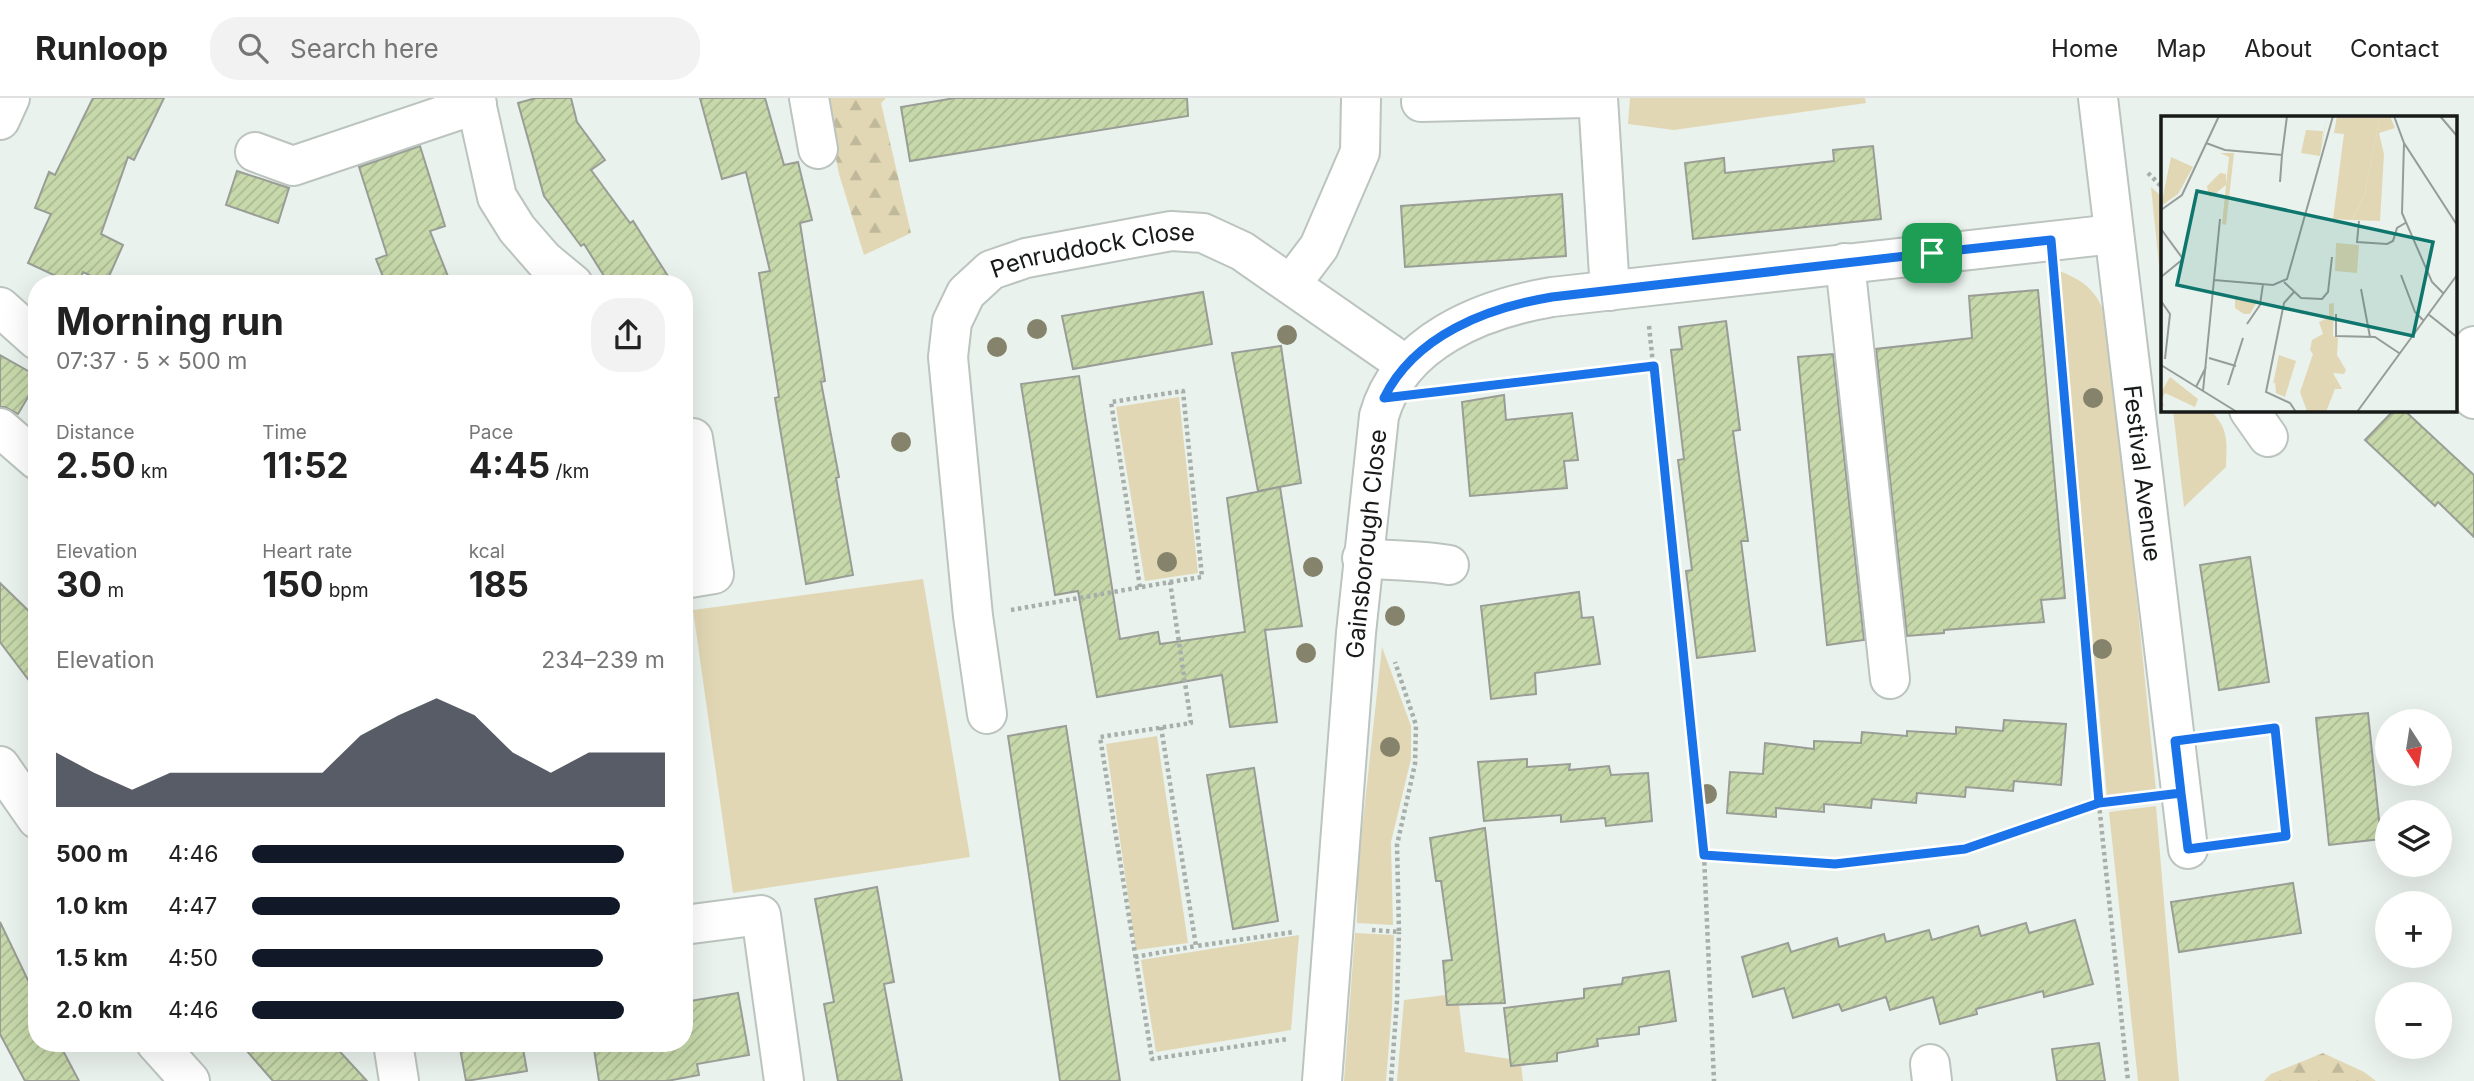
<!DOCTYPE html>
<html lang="en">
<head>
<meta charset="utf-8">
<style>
  :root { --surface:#fff; --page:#f2f2f2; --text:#222; --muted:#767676; --line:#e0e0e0; --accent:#111827 }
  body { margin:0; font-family:Inter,sans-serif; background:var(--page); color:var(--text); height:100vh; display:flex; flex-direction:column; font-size:26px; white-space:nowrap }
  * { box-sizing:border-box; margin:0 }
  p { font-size:23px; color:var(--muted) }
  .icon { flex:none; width:38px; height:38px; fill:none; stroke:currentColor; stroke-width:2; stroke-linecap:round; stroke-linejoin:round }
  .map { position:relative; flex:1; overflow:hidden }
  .side { position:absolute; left:28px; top:177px; width:665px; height:777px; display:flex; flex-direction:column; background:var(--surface); border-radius:28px; box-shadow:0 7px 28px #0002 }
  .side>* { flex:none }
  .needle { width:46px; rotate:168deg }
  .buttons { position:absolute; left:2375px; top:611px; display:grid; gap:14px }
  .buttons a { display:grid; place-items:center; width:77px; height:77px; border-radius:50%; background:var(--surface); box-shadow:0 7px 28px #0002; font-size:35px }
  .pin { position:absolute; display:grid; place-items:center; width:60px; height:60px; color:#fff; margin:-30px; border-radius:14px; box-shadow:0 4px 10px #0006 }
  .round { display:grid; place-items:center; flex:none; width:74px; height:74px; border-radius:28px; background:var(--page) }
  .overview { display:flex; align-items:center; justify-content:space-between; height:119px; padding:0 28px }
  h1 { font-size:38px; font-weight:700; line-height:52px }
  .figures { display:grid; grid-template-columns:repeat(3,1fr); gap:10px; height:119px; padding:7px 28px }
  .figures div { display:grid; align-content:center }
  .figures b { font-size:35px; font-weight:700 }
  .figures small { font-size:19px; font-weight:400 }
  .figures p { font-size:19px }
  .chart { height:196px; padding:14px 28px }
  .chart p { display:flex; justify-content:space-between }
  .chart svg { width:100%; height:126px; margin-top:7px; fill:var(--accent); opacity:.7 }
  ul { padding:0 28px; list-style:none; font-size:23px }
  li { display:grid; grid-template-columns:112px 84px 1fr; align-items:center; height:52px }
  li i { height:18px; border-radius:9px; background:var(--accent) }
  header { display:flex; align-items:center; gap:42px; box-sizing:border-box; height:98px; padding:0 35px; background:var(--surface); border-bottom:2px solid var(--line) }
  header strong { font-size:33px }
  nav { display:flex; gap:38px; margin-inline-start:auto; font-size:24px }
  .search { width:490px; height:63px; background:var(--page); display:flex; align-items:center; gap:18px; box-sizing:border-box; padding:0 24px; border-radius:28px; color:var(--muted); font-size:26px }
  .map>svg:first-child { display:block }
</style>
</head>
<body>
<header>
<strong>Runloop</strong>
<div class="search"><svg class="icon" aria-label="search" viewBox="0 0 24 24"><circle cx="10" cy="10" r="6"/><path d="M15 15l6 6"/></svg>Search here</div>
<nav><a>Home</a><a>Map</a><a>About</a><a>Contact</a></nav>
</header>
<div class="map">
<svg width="2474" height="983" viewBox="0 0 2474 983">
  <defs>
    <pattern id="forest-firs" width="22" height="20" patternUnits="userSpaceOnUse" patternTransform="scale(1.75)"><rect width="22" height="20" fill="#e1d7b4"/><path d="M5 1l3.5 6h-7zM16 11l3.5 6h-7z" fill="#c0b89a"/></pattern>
    <pattern id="building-hatch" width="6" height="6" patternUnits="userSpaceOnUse" patternTransform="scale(1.75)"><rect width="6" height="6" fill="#c7d9aa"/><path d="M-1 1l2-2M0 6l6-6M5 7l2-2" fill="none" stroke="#aaba92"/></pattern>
  </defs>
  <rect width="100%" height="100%" fill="#eaf2ed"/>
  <g fill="#e1d7b4">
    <path d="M1630 0H1865L1866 5 1674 32 1628 26Z"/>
    <path d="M2151 89 2162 99V196Z"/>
    <path d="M2059 173C2092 185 2102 201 2110 234L2156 692 2107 698Z"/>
    <path d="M1179 299 1198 475 1145 483 1116 309Z"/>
    <path d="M2173 312H2210C2229 330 2227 345 2226 369L2184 409Z"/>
    <path d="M923 481 970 759 733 795 693 512Z"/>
    <path d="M1382 549 1411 628V661L1391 744 1393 827 1357 825 1358 768Z"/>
    <path d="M1157 638 1188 845 1136 852 1106 646Z"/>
    <path d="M2156 708 2179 983H2138L2109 714Z"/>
    <path d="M1355 835 1394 837 1392 910 1386 983H1344Z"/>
    <path d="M1299 837 1291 932 1156 954 1141 862Z"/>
    <path d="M1446 897 1447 908 1459 907 1465 954 1510 961 1521 967 1523 983H1397L1404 902Z"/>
  </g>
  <g fill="url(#forest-firs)">
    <path d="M824 0H886L881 5 911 135 864 157 839 76Z"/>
    <path d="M2323 955 2364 974 2376 983H2264L2271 976Z"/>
  </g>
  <g fill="url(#building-hatch)" stroke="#9a9d96" stroke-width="2">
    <path d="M93 0H164L134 62 128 59 101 136 123 147 106 185 83 174 78 186H73L28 165 51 116 35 110 49 74 55 77Z"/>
    <path d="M536 0H571L577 24 605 62 591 72 630 125 633 123 673 186H609L584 146 581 148 544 98 518 5Z"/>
    <path d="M700 0H765L784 67 798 64 812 122 800 125 825 283 821 284 839 379 836 380 853 477 806 486 775 300 779 299 759 175 770 173 746 74 722 81Z"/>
    <path d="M955 0H1187L1188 18 910 63 901 9Z"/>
    <path d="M420 48 445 128 430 133 451 186H386L376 161 387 157 359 69Z"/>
    <path d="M1873 48 1881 121 1693 141 1685 65 1724 60 1725 75 1834 63 1833 52Z"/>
    <path d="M237 73 289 90 278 125 226 107Z"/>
    <path d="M1562 96 1566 158 1405 169 1401 108Z"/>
    <path d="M2038 192 2065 500 2041 502 2044 524 1944 532V535L1907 538 1876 251 1972 240 1969 198Z"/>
    <path d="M1203 194 1212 246 1073 271 1062 218Z"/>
    <path d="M1726 223 1740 332 1733 333 1748 443H1741L1755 553 1697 560 1686 473 1692 472 1678 362 1684 361 1671 252 1682 251 1679 229Z"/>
    <path d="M1281 248 1301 385 1258 393 1232 255Z"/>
    <path d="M1833 256 1864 542 1827 547 1798 259Z"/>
    <path d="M0 257 37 278V284L18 316 5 309H0Z"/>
    <path d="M1079 278 1120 541 1158 534 1160 546 1245 534 1227 400 1280 389 1302 528 1265 532 1277 624 1230 629 1222 577 1097 599 1078 493 1055 497 1021 286Z"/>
    <path d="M1504 297 1506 322 1572 315 1578 362 1564 363 1567 390 1470 398 1462 304Z"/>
    <path d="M2394 312H2404L2474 377V439L2438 404 2435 408 2365 342Z"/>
    <path d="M2250 459 2269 584 2219 592 2200 467Z"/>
    <path d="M0 485 37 521V593L0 544Z"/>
    <path d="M1579 494 1582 520 1593 519 1600 566 1535 575 1536 596 1491 601 1481 508Z"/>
    <path d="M2368 615 2381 741 2329 747 2316 620Z"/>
    <path d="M2004 622 2066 626 2061 687 2014 683 2013 693 1966 689 1965 699 1917 695 1916 705 1872 701 1871 710 1824 706V714L1776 710V719L1727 715 1730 674 1763 676 1765 645 1814 651V643L1861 645 1862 634 1907 638V633L1956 636V629L2003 633Z"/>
    <path d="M1066 628 1120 983H1060L1008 638Z"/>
    <path d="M1527 661V669L1570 666 1569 672 1609 668 1611 677 1648 675 1652 723 1606 728 1605 720 1561 724V717L1484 723 1478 664Z"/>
    <path d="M1254 670 1278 823 1233 831 1207 677Z"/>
    <path d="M1485 730 1505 905 1447 907 1443 863 1452 862 1441 783H1436L1430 740Z"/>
    <path d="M2293 785 2301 835 2179 854 2171 804Z"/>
    <path d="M877 789 894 884 884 886 902 983H838L824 906 834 904 815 801Z"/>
    <path d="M2075 822 2093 886 2044 899 2043 893 1976 911 1977 916 1940 926 1933 899 1890 912 1886 899 1842 913 1839 906 1793 920 1784 890 1753 899 1742 859 1788 845 1791 854 1837 840 1839 849 1884 836 1886 844 1929 832 1932 842 1978 828 1981 838 2026 825 2029 835Z"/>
    <path d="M0 824 37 901V945H59L79 983H25L0 936Z"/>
    <path d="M1669 873 1676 923 1639 929V936L1597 941 1598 948 1557 955V963L1511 968 1504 910 1584 900V891L1622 886 1623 880Z"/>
    <path d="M738 895 749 957 697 966 699 977 667 983H599L593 945H684V904Z"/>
    <path d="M240 945H332L367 983H273Z"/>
    <path d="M459 945H522L527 973 466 983Z"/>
    <path d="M2099 945 2105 983H2057L2052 951Z"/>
  </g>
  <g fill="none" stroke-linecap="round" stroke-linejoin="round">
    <g stroke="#bcc4bf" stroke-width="42">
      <g id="minor">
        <path d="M475 0 497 99 517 131 544 162 573 186"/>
        <path d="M809 0 818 51"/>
        <path d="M1598 0 1610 193"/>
        <path id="s1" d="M2098 0 2188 751"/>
        <path d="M1421 4 1585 0"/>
        <path d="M0 22 10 0"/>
        <path d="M255 54 293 68 477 6"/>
        <path d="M1845 165 1890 581"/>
        <path d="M1291 186 1319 149 1360 54 1361 0"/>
        <path d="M0 209 37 242"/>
        <path d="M2474 248C2463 263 2466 285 2474 301"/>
        <path d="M2249 312 2268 339"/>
        <path d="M0 330 37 362"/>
        <path d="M684 341 693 340 714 476 684 481"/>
        <path d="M1362 460C1392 463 1420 462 1449 467"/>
        <path id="s2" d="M987 616 973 518 948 259 952 224 966 195 991 172 1026 160 1171 133 1203 135 1242 153 1406 267"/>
        <path d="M0 668 37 721"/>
        <path d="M684 827 761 817 784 983"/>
        <path d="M156 945 190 983"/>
        <path d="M393 945 399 983"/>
        <path d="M1930 966 1932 983"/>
        <path id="s3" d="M1322 983 1356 535 1379 318C1400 243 1482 211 1552 199L2114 136"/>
      </g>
    </g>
    <g stroke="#a8afab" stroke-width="4.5" stroke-dasharray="3.5 3.5" stroke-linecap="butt">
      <path d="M2148 75 2162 89"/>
      <path d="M2055 182 2099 706 2128 983"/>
      <path d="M1649 228 1704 757 1714 983"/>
      <path d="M1439 293 1654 268"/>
      <path d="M1140 489 1111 304 1183 293 1202 479 1170 484"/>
      <path d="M1011 512 1170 484 1191 625 1100 639 1152 961 1287 941"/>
      <path d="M1161 629 1196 848 1294 834"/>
      <path d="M2214 638 2275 630 2286 738 2228 745"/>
      <path d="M1704 757 1835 766 1965 751 2099 706 2142 700"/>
      <path d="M1372 832 1399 834 1397 747 1415 666 1416 627 1395 564"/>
      <path d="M1135 859 1196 848"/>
      <path d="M1391 983 1397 903 1399 834"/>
    </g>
    <use href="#minor" stroke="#fff" stroke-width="38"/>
  </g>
  <g fill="#85836b">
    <circle cx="1037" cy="231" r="10"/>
    <circle cx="1287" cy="237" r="10"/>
    <circle cx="997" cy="249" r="10"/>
    <circle cx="2093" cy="300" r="10"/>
    <circle cx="901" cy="344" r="10"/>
    <circle cx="1167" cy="464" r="10"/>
    <circle cx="1313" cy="469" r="10"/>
    <circle cx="1395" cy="518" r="10"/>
    <circle cx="2102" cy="551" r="10"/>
    <circle cx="1306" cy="555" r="10"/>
    <circle cx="1390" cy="649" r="10"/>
    <circle cx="1707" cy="696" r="10"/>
  </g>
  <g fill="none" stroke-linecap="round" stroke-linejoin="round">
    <g stroke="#fff" stroke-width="14">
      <path id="route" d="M1932 155 1552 199C1487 210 1415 237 1384 300L1654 268 1704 757 1835 766 1965 751 2099 705 2181 695 2188 751 2286 738 2275 630 2175 643 2181 695 2099 705 2051 142 1932 155"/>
    </g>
    <use href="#route" stroke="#1a73e8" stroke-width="9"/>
  </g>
  <g text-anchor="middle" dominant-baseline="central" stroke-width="5" stroke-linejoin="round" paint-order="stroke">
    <g font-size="24" fill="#171a18" stroke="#eaf2ed">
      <text stroke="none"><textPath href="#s2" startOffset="565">Penruddock Close</textPath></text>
      <text stroke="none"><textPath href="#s1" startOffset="378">Festival Avenue</textPath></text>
      <text stroke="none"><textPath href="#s3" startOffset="539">Gainsborough Close</textPath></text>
    </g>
  </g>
  <g transform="translate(2161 18)">
    <rect width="296" height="296" fill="#eaf2ed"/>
    <path d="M166 0 159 40 140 37 145 14 162 15 160 30ZM219 0H229L234 12 218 17 223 38 219 105 191 104 204 78ZM59 37H73L65 109 61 108 68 41ZM10 41 32 51 17 78 0 90ZM175 127 198 129 196 157 174 155ZM74 181 93 183 97 184 89 198H83L74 192ZM118 239 135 245 124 281 115 277 114 266 112 268ZM9 261 37 283 34 291 4 277 0 285 5 291 0 288V276Z" fill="#e1d7b4"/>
    <path d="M176 0H219L204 78 191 104 172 103 183 18 173 17ZM59 57 65 58V69L50 81 43 75 47 76 46 70ZM173 187 172 220 177 222 176 239 185 254 183 258 172 257 181 273H174L165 296 146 295 139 276 152 238 149 234 151 224 162 218 158 206 168 201V188Z" fill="#e1d7b4"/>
    <path fill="none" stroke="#969c98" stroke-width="2" d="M233 0 243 27 296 109M279 0 296 20M45 27 64 34 121 39 126 0M243 27 241 97 271 166 282 177M119 66 121 39M0 94 21 79 58 0M198 105 196 126 226 128 232 125 236 112 246 106M0 113 22 143 0 161M240 159 254 196 262 204M53 164 112 169 126 163 172 0M123 166 140 182 161 183 167 176 171 141M200 173 209 221M133 176 123 187 105 276 129 287 135 296M0 185 9 198 4 243M175 198V220L214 221 238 237M267 198 296 221M86 208 99 189 102 168M48 242 75 250M0 249 76 296M67 269 82 222M35 271 45 251M42 275 59 103M196 296 296 159"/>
    <path fill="#0f766e" fill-opacity="0.15" stroke="#0f766e" stroke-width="3.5" d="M36 75 272 126 252 220 16 169Z"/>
    <rect width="296" height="296" fill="none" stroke="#171a18" stroke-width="3.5"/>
  </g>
</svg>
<div class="buttons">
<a><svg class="needle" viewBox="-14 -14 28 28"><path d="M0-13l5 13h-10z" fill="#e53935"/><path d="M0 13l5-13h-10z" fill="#767676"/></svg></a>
<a><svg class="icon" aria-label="layers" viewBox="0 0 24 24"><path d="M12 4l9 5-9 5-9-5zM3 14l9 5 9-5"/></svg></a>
<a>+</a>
<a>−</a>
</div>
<div class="pin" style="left:1932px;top:155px;background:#1e9e55"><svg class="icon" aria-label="arrive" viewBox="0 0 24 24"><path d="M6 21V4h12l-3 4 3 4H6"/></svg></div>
<section class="side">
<div class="overview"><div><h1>Morning run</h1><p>07:37 · 5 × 500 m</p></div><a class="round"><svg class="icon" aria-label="share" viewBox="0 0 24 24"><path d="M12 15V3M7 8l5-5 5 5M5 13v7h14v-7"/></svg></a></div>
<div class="figures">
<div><p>Distance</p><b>2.50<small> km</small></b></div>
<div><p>Time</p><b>11:52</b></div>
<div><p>Pace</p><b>4:45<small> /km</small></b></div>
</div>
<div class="figures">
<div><p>Elevation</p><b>30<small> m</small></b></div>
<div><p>Heart rate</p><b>150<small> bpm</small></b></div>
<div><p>kcal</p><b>185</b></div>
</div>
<div class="chart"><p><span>Elevation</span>234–239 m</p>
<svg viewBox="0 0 160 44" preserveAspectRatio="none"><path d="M0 44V25L10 32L20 38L30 32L40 32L50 32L60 32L70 32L80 19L90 12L100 6L110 12L120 25L130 32L140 25L150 25L160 25V44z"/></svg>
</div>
<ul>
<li><b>500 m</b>4:46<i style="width:90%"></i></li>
<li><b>1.0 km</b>4:47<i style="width:89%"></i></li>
<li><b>1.5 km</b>4:50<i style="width:85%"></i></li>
<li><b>2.0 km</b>4:46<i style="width:90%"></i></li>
</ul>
</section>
</div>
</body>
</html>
